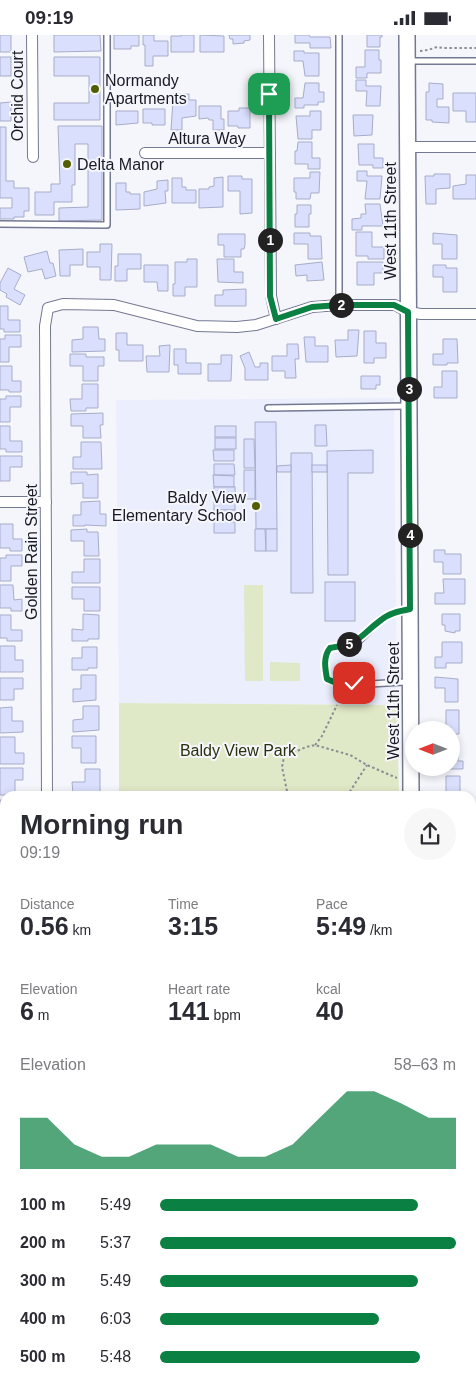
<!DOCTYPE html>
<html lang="en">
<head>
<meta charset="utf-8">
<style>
  :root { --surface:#fff; --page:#f7f7f7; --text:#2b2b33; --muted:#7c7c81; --accent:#0b8043 }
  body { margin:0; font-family:Helvetica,sans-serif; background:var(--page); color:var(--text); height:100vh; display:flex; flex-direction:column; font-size:19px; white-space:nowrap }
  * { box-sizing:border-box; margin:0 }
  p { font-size:16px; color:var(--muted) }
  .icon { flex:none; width:28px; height:28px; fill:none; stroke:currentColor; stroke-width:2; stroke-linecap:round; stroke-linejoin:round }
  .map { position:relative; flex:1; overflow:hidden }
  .sheet { position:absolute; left:0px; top:756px; width:476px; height:594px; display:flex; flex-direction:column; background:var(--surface); border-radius:15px 15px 0 0; box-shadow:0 2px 8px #0003 }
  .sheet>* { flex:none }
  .needle { width:32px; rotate:270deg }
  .tools { position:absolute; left:405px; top:686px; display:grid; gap:10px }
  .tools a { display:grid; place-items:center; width:55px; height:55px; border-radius:50%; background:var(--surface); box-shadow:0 2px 8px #0003; font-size:25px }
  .pin { position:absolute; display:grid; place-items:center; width:42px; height:42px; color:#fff; margin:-21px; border-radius:10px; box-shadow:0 2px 8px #0006 }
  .km { position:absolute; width:25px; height:25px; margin:-12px; border-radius:50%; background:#222; color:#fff; font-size:14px; line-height:25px; text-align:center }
  .round { display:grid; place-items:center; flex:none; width:52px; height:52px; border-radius:26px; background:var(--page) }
  .head { display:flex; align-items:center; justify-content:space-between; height:85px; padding:0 20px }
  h1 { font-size:28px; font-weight:700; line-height:38px }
  .figures { display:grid; grid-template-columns:repeat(3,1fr); gap:8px; height:85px; padding:5px 20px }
  .figures div { display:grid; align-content:center }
  .figures b { font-size:25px; font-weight:700 }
  .figures small { font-size:14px; font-weight:400 }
  .figures p { font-size:14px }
  .chart { height:140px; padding:10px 20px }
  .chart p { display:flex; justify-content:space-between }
  .chart svg { width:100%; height:90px; margin-top:5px; fill:var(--accent); opacity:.7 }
  ul { padding:0 20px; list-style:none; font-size:16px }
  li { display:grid; grid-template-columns:80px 60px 1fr; align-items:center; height:38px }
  li i { height:12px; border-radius:6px; background:var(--accent) }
  .status { display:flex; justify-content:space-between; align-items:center; height:35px; padding:0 25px; background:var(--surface); direction:ltr }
  .status svg { height:14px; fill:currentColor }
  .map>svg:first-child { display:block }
</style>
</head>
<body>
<div class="status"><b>09:19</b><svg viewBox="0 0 49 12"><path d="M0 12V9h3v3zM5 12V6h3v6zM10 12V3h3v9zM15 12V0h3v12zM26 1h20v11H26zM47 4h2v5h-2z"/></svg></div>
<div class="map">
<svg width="476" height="1349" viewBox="0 0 476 1349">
  <rect width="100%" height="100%" fill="#f5f6fc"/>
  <g fill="#ebeefd">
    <path d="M394 363 397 670 119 668 116 365Z"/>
    <path d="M0 1168H5V1345H117V1349H0Z"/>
  </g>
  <g fill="#e0e9c7">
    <path d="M244 550H263V646H245Z"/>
    <path d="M270 627 300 628V646H270Z"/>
    <path d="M119 668 397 670 399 761H119Z"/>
  </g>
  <g fill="#d9dffc" stroke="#a7adc9">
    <rect x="0" y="0" width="11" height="17"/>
    <path d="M54 0H100L101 16 54 17Z"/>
    <path d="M114 0H139V11H131V14H114Z"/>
    <path d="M143 0H154V6H168V21H153V31H145V10H143Z"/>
    <path d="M181 0H194V17H171V1H181Z"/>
    <path d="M200 0 224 1V17H200Z"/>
    <path d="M229 0H250V5L244 6V8L233 9V4H230Z"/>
    <path d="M295 0H309L310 2H330L331 13H310V8H295Z"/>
    <path d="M367 0H382V2H380V12H367Z"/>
    <path d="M365 15H379V25H381V38H367V43H356V32H365Z"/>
    <path d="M294 16H304V18H319V41H305L303 26H294Z"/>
    <rect x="0" y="22" width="11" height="19"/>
    <path d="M54 22H100V85H54V68H89V41H54Z"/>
    <path d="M356 45H366V51H381L380 71H366L367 56H356Z"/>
    <path d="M305 48H319V57H324V67H318V70H304V73H295V63H303Z"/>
    <path d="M429 48 443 49V64H437V72H449V88L432 87V85H426V57H429Z"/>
    <path d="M453 58H476V87H466V76H453Z"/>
    <path d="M178 59H189V65H196V81L182 83V95H171L173 65H178Z"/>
    <path d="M11 67V86H0V68Z"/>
    <path d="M199 71H221V84H224V95H213V85H209L208 83 199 84Z"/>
    <path d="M239 73H250V93H238V91H228V76H239Z"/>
    <path d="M143 74H165V90H152V88H143Z"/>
    <path d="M116 76H138V88L116 90Z"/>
    <path d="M310 76H321V95H312V104H298L296 81H310Z"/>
    <path d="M353 80H373L372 100 354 101Z"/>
    <path d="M58 91H102V185L59 186V173L88 172V109H75V150H72V167H54V180H35V157H51V149H60Z"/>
    <path d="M0 92H6V146H14V153H29V176H24V182H14V184H0V173H12V163H0Z"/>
    <path d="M298 107H312V123H320V134H308V129H295V116H297Z"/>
    <path d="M358 109H374V123H383V133H373V130H359Z"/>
    <path d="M357 136H367V141H382L380 164H365L367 146H357Z"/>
    <path d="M310 137H320L319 158H311L310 164H296V157H294V143H310Z"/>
    <path d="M434 139H450V153L436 154V169H426L425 141H434Z"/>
    <path d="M466 140H476V164H453V151L466 149Z"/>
    <path d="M228 141H242V144H252V178L240 179V156H228Z"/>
    <path d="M223 142V172L199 173V154H209V152L214 151V143Z"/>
    <path d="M172 143H182V152H186V155H196V168H172Z"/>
    <path d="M168 145V156H165L166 168 144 171V157L157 154V146Z"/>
    <path d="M116 148H126V157H130V159H140V174L116 175Z"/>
    <path d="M365 169H380L383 191H362V195H352V184L361 183V179H366Z"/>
    <path d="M297 170H311V179H309V192H295V179H297Z"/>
    <path d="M356 197H372V212H384V224H368V221H356Z"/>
    <path d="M294 198H310V201H321L322 224H308V209H294Z"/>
    <path d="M433 198 457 200V224H442V209H433Z"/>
    <path d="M218 199H245V210L244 214H241V222H224V210H218Z"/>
    <path d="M100 209H112L111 245H100V232H87V217H100Z"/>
    <path d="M83 214V230H70V241H60L59 215Z"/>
    <path d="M47 216 50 228H53L56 241 45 244 42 234 28 237 24 222Z"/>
    <path d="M118 219H141V234H127V246H115V231H118Z"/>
    <path d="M187 224H197V252H185V261H173V249H175V227H187Z"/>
    <path d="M217 224H234V237H243V248L218 247Z"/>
    <path d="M322 227 324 245 307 246V240L296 241 295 230Z"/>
    <path d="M357 227H383V238H374V250H357Z"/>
    <path d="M144 230H168V256H158L157 247H144Z"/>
    <path d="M433 230H446V233H457V257H443V242H433Z"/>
    <path d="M8 233 21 240 14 254 25 260 20 270 6 262 7 259 0 255V248Z"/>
    <path d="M246 254V271H215V260H223V255Z"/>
    <path d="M0 271H8V285H20V297H4V294H0Z"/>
    <path d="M83 292H98L99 304H105V316L72 317V305L83 304Z"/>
    <path d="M348 295H359L357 321 336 322 335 305H348Z"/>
    <path d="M364 296H376V308H386V323H374V328H364Z"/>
    <path d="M116 298H127V310H143V326H119V315H116Z"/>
    <path d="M5 300H21V312H9V327H0V304H5Z"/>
    <path d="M304 302H315V311H328V327H306Z"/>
    <path d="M443 304H457L458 328H447V330H433V319H443Z"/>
    <path d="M287 309H298L299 324H295L296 343H285V336H272V321H287Z"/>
    <path d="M170 310 169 337H147L146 321H160L159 311Z"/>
    <path d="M174 314H186V328H201V339H178V330H174Z"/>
    <path d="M249 317 255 332H260V328H268V345H245V333L240 321Z"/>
    <path d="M70 319H86V322H104V331H98V346H83V331H70Z"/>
    <path d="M221 320H232L231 346H208V329H221Z"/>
    <path d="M0 331H12V346H21V357H9V355H0Z"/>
    <path d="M442 336H457V363H434V352H442Z"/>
    <path d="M361 341H380V350H376V354H361Z"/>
    <path d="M82 349H98V373H86V376H71L70 364H82Z"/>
    <path d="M6 361H21V372H10V387H0V364H6Z"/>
    <path d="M103 378V390H100L101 403H83V391H71V379Z"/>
    <path d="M255 387H276L277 494H256Z"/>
    <path d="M315 390H326L327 411H315Z"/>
    <path d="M0 391H10V406H22V417H6V414H0Z"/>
    <rect x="215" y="391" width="21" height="11"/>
    <rect x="215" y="403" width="21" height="11"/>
    <path d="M244 404H254L255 433H244Z"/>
    <path d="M81 407H101L102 434H73V422H81Z"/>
    <path d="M213 415H234V426H214Z"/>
    <path d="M373 415V438H348V540H328L327 416Z"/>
    <path d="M291 418H312L313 558H291Z"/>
    <path d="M0 421H22V432H10V446H0Z"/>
    <path d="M214 429H234L235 440H214Z"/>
    <path d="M291 430V437H277V431Z"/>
    <rect x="312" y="430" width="15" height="7"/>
    <rect x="244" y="435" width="11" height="29"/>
    <path d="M71 437H87V440L98 439V463H83V448L71 449Z"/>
    <path d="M213 440 234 441V452H214Z"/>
    <rect x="214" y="452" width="21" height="11"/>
    <rect x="214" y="464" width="21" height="11"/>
    <path d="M100 466V479H106V491L85 490V491H73V480H81V467Z"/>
    <rect x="214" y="475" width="21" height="11"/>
    <path d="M214 486 235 487V498H214Z"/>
    <path d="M0 489H13V504H22V516H10V513H0Z"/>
    <path d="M87 494V497H98L99 521H84V506H71V495Z"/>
    <path d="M255 494H265L266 516H255Z"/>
    <rect x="266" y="494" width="11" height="22"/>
    <path d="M434 515H445V519H461V539H443V527H434Z"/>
    <path d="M6 520H22V531H11V546H0V523H6Z"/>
    <path d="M84 524H100V548H72V537H84Z"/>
    <path d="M443 544H465V569H435V558H444Z"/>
    <rect x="325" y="547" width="30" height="39"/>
    <path d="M0 550H13L14 565 22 564V576H11V573H0Z"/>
    <path d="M72 552H100V576H84V564H72Z"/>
    <path d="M83 579 99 580V604H88V606H72V594L83 595Z"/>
    <path d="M442 579H460V596H455V598L445 596V590H442Z"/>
    <path d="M0 580H11V595H22V606H7V603H0Z"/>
    <path d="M442 607H462V628H446V633H435V622H442Z"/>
    <path d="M0 611H15V625H23V637H0Z"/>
    <path d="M82 612H97V633H88V635H72V623H82Z"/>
    <path d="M81 640H96V665L73 667V654H81Z"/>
    <path d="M435 642 458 644V667H445V653H435Z"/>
    <path d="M0 643H23V654H14V665H0Z"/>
    <path d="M83 671H99V695L73 697V685L83 684Z"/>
    <path d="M12 672V686H23V697L0 698V673Z"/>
    <path d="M446 675H459V699H451V695H435V690H446Z"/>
    <path d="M72 701H96V728H81V713H72Z"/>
    <path d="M0 702H15V718H24V729H0Z"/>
    <path d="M451 710H458V726H463V734H445V732H451Z"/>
    <path d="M0 733H23V745H15V760H0Z"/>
    <path d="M85 734H100V758L73 759 72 747H85Z"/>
    <path d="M446 741H460V761H435V757H446Z"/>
    <rect x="0" y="765" width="5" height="29"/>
    <rect x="474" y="783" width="2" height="12"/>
    <rect x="0" y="797" width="5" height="24"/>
    <path d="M471 842H476V863H472Z"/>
    <rect x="0" y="878" width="5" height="47"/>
    <path d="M471 900H476V946H473Z"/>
    <path d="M473 988H476V1034H471V1022H473Z"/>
    <rect x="471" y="1072" width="5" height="14"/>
    <rect x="0" y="1084" width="4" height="23"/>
    <rect x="471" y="1193" width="5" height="22"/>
    <rect x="471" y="1265" width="2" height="19"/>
    <rect x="471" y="1291" width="2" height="19"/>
    <rect x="471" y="1318" width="2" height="19"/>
    <rect x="49" y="1345" width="45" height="4"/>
    <rect x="120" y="1345" width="8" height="4"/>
    <rect x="140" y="1345" width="18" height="4"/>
    <path d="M253 1345H272L274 1349H248Z"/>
    <path d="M279 1345H288L289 1349H280Z"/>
    <path d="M324 1345H370V1346L316 1349Z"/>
    <rect x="436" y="1345" width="37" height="4"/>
  </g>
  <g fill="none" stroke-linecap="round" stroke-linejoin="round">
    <g stroke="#747993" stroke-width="8">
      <g id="lane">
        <path d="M339 0V270"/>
        <path d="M410 26H476"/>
        <path d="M0 189 107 190V0"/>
        <path d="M268 373 408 371"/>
        <path d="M407 574 392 579 381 584 359 606 345 611 330 613C323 622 325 633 327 644 347 654 386 647 408 647"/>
        <path d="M0 840H5"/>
        <path d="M0 872H5"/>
        <path d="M471 891H476"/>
        <path d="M471 1043H476"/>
        <path d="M0 1055H5"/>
        <path d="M471 1065H476"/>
        <path d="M471 1179H473V1159L476 1152"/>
        <path d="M471 1231H476"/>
        <path d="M136 1345V1349"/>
        <path d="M163 1345V1349"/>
        <path d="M297 1345H298"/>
        <path d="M111 1349V1345"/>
      </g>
    </g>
    <g stroke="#747993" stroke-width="12">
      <g id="street">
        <path d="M32 0 33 122"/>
        <path d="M269 0 271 261 276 284"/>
        <path d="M408 112H476"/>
        <path d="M145 118H270"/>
        <path d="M0 467H46"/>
        <path d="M47 761 45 291 48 273 63 269 114 270 197 291 237 292 256 290 312 272 339 270H395L408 277 421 279H476"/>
        <path d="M471 817H476"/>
        <path d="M471 966H476"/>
      </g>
    </g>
    <g stroke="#747993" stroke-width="18">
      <g id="secondary">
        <path d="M407 0 411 761"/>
        <path d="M414 1345V1349"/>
      </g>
    </g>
    <g stroke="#747993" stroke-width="19">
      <g id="primary">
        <path d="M0 1127H5"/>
        <path d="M471 1127H476"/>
        <path d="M0 1146H5"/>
        <path d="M471 1146H476"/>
      </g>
    </g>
    <g stroke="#8b8d95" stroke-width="2" stroke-dasharray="2.5 2.5" stroke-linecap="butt">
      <path d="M420 16 428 15 437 12 443 13H476"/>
      <path d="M315 710 322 701 337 670"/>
      <path d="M288 761 282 732 284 722 306 712 315 710 350 720 367 730 397 743"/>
      <path d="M347 761 367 730"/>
    </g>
    <use href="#lane" stroke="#fff" stroke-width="5"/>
    <use href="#street" stroke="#fff" stroke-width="10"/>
    <use href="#secondary" stroke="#fff" stroke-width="15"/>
    <use href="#primary" stroke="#fff" stroke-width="16"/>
  </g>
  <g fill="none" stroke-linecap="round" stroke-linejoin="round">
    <g stroke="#fff" stroke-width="10">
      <path id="route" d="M269 59 270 261 276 284 312 272 339 270H394L408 277 410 574C400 576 389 578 381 585 358 602 362 608 330 613 323 622 325 633 327 644L334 647 354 648"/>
    </g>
    <use href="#route" stroke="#0b8043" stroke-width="6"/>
  </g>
  <g fill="#505e00" stroke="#f5f6fc" stroke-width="2">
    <circle cx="95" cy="54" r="5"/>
    <circle cx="67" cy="129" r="5"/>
    <circle cx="256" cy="471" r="5"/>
  </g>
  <g text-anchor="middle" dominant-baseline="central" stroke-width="4" stroke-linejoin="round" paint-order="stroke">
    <g font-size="16" fill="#181a25" stroke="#f5f6fc" text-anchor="start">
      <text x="105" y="45">Normandy<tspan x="105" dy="18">Apartments</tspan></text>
      <text x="77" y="129">Delta Manor</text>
      <text x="246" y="462" text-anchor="end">Baldy View<tspan x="246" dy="18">Elementary School</tspan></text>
    </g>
    <g font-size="16" fill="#181a25" stroke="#f5f6fc">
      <text transform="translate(17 61) rotate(-90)">Orchid Court</text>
      <text x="207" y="103">Altura Way</text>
      <text transform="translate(390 186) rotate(-90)">West 11th Street</text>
      <text transform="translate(31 517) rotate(-90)">Golden Rain Street</text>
      <text transform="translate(393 666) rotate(-90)">West 11th Street</text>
    </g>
    <g font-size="16" fill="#29300b" stroke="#f5f6fc">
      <text x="238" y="715">Baldy View Park</text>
    </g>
  </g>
</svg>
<div class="tools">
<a><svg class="needle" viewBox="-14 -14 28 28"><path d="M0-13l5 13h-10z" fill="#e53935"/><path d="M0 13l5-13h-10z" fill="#7c7c81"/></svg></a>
</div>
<div class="pin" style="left:269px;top:59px;background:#1e9e55"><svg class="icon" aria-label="arrive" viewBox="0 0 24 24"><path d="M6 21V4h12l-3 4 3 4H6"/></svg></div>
<div class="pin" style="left:354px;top:648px;background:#d93025"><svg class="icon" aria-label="check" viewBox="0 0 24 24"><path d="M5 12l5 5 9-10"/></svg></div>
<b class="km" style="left:270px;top:205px">1</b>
<b class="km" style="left:341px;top:270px">2</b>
<b class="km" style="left:409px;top:354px">3</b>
<b class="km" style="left:410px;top:500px">4</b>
<b class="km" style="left:349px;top:609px">5</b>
<section class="sheet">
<div class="head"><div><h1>Morning run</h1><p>09:19</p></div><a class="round"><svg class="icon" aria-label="share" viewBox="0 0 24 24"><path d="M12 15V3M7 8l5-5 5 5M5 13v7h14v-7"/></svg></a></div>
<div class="figures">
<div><p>Distance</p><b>0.56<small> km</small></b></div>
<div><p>Time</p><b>3:15</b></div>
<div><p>Pace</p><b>5:49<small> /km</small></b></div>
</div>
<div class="figures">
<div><p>Elevation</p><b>6<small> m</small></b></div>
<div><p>Heart rate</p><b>141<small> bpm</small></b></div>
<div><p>kcal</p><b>40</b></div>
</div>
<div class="chart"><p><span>Elevation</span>58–63 m</p>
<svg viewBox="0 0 160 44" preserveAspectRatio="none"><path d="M0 44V19L10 19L20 32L30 38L40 38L50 32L60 32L70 32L80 38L90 38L100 32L110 19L120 6L130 6L140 12L150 19L160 19V44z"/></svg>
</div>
<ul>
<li><b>100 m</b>5:49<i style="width:87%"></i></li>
<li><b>200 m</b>5:37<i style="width:100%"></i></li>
<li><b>300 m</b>5:49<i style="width:87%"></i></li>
<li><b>400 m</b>6:03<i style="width:74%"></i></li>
<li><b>500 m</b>5:48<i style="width:88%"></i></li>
</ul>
</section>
</div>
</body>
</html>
